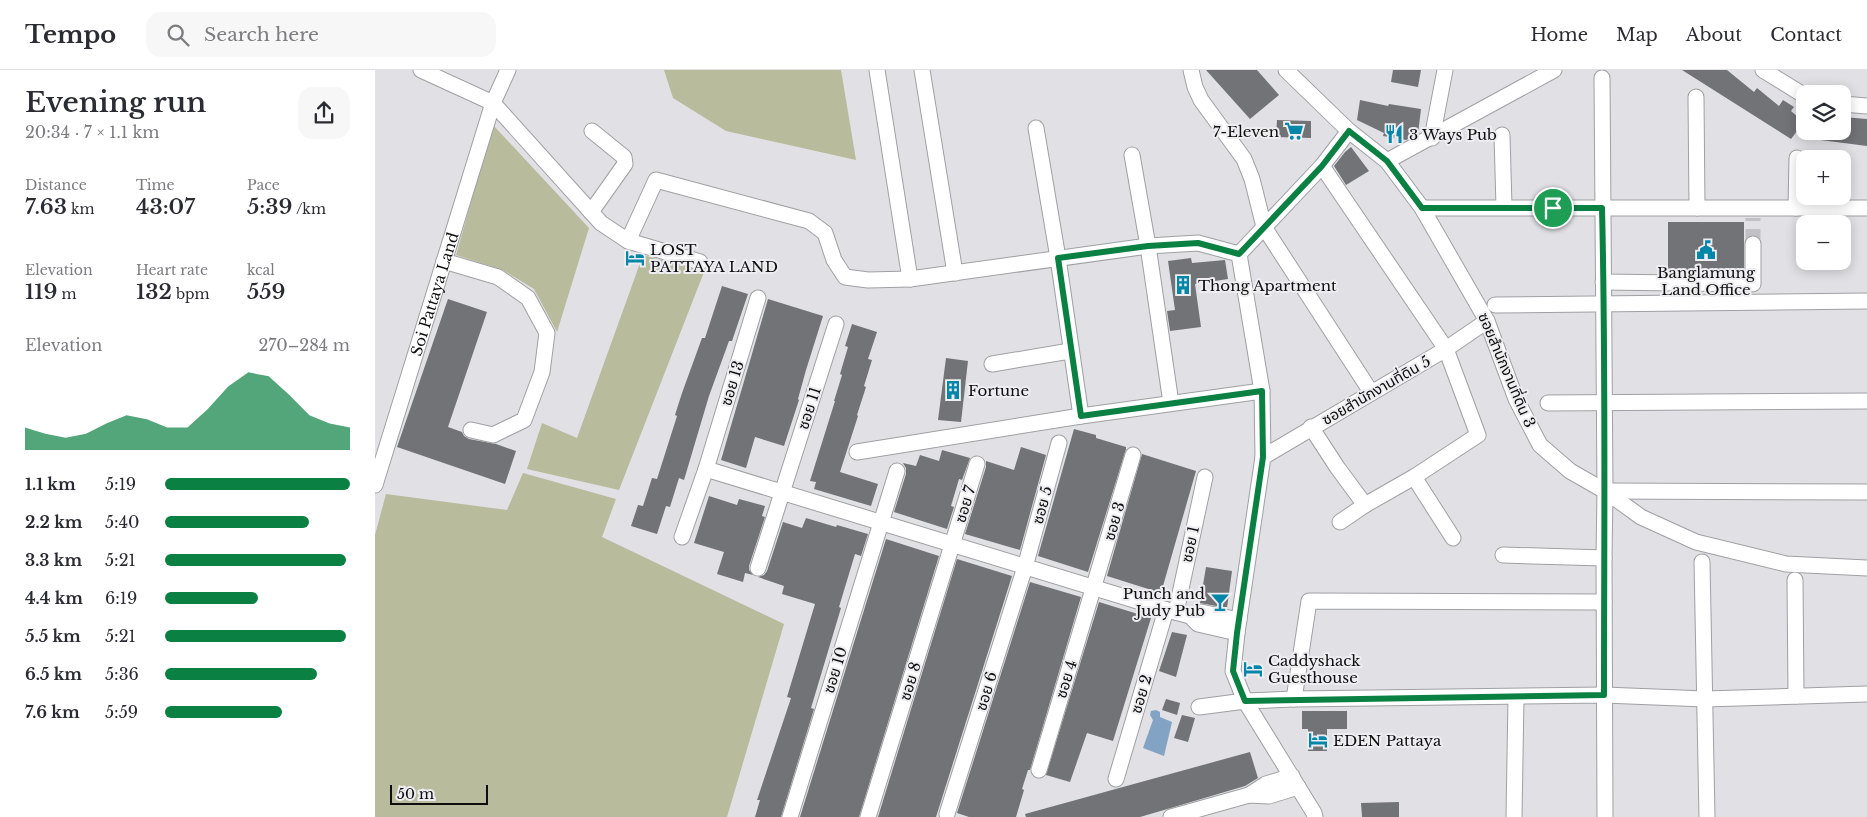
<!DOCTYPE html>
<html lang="en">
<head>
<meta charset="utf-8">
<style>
  :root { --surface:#fff; --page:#f7f7f7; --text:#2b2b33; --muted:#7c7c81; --line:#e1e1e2; --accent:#0b8043 }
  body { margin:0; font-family:"Libre Baskerville","Noto Sans Thai",serif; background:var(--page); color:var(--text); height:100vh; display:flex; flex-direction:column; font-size:19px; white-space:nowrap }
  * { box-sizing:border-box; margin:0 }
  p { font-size:16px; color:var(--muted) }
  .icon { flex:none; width:28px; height:28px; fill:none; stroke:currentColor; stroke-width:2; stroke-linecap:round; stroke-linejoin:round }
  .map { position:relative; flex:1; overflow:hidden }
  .drawer { display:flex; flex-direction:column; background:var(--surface); width:375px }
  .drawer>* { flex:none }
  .tools { position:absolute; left:1421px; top:15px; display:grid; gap:10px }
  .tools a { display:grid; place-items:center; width:55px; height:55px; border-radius:10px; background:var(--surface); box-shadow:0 2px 12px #0003; font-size:25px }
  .scale { position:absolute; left:15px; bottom:12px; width:98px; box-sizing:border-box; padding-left:5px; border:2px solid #0e0e0f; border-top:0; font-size:14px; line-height:18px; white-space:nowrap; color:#0e0e0f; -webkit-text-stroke:4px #ededf2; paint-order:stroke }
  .pin { position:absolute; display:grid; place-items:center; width:42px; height:42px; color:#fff; margin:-21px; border:2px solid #fff; border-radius:50%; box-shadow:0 1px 5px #0007 }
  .round { display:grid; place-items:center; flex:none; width:52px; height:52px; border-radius:15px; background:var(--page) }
  .overview { display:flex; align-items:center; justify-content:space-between; height:85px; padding:0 25px }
  h1 { font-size:28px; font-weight:600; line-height:38px }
  .figures { display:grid; grid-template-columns:repeat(3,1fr); gap:8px; height:85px; padding:5px 25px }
  .figures div { display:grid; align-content:center }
  .figures b { font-size:21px; font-weight:600 }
  .figures small { font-size:14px; font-weight:400 }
  .figures p { font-size:14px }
  .chart { height:140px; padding:10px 25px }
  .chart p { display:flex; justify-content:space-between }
  .chart svg { width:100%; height:90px; margin-top:5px; fill:var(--accent); opacity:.7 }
  ul { padding:0 25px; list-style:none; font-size:16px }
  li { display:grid; grid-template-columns:80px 60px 1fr; align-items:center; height:38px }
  li i { height:12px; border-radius:6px; background:var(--accent) }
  header { display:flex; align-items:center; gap:30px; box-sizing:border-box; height:70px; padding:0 25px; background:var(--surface); border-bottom:1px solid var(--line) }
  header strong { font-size:24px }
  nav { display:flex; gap:28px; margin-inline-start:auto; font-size:18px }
  .search { width:350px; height:45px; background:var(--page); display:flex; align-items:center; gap:12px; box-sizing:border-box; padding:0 18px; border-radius:15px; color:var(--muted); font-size:19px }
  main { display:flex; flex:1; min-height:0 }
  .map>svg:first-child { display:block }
</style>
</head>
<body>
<header>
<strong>Tempo</strong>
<div class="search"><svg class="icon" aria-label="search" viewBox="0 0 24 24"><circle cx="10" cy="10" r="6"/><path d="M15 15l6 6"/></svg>Search here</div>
<nav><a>Home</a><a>Map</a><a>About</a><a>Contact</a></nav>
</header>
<main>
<section class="drawer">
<div class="overview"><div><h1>Evening run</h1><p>20:34 · 7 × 1.1 km</p></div><a class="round"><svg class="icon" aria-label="share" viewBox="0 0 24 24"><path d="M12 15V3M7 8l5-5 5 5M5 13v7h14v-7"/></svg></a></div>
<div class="figures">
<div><p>Distance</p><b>7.63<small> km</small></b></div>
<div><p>Time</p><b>43:07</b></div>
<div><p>Pace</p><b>5:39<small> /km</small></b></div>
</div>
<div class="figures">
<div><p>Elevation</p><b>119<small> m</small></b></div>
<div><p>Heart rate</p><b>132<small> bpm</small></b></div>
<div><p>kcal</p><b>559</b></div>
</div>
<div class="chart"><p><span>Elevation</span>270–284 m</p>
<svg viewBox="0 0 160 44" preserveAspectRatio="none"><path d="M0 44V33L10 36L20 38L30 36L40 31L50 27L60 29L70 33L80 33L90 24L100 13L110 6L120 8L130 17L140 27L150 31L160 33V44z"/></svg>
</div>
<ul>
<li><b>1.1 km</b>5:19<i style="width:100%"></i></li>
<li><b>2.2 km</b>5:40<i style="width:78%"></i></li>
<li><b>3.3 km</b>5:21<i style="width:98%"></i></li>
<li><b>4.4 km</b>6:19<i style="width:50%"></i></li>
<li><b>5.5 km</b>5:21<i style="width:98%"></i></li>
<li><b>6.5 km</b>5:36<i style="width:82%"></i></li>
<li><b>7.6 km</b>5:59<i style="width:63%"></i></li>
</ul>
</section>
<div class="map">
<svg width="1492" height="747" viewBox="0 0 1492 747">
  <rect width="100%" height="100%" fill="#e0e0e5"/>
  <g fill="#b8bb9c">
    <path d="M289 0H466L481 90 351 61 298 28Z"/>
    <path d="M118 55 214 158 182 262 159 219 128 200 81 185Z"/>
    <path d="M268 185 329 202 244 420 152 399 167 353 202 368Z"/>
    <path d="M148 403 241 429 227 467 409 554 352 747H0V465L11 424 132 440Z"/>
  </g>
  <path fill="#82a3c3" d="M781 640 785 642V647L797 652 789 686 768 678 778 650 775 645 776 641Z"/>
  <g fill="#727377">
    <path d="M831 0H882L904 25 875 49Z"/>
    <path d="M1018 0H1046L1043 17 1016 12Z"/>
    <path d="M1307 0H1352L1379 22 1382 18 1404 36 1408 30 1419 37 1416 41 1429 52 1416 69Z"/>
    <path d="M985 30 1013 36 1014 34 1046 39 1043 64 1031 70 1008 66 1009 63 982 50Z"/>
    <path d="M1468 47 1492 49V76L1430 68V61H1468Z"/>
    <path d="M902 50 936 51V68L901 67Z"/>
    <path d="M976 77 994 101 971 115 959 96 970 82Z"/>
    <path d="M1293 152H1369V204L1293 203Z"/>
    <path d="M816 188 817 193 850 190 853 209 820 214 826 257 795 261 792 241 800 240 793 191Z"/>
    <path d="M347 216 373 224 357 271H354L334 326 309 410 304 408 295 437 291 436 282 464 256 456 263 435 268 436 277 408 282 409 302 346 300 345 307 323 327 268H330Z"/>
    <path d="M73 229 112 242 73 357 87 362 89 366 94 369 121 374 141 381 130 414 22 377Z"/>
    <path d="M393 229 448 246 431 300 423 329 424 330 409 376 380 367 371 398 346 390Z"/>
    <path d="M477 254 502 262 493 289 497 290 489 316 491 317 482 345 483 346 465 402 503 414 496 436 439 419 441 412 435 411 460 331H459L467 305 465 304 473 277 470 276Z"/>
    <path d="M571 288 593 291 586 352 563 350Z"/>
    <path d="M699 359 721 365V368L751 377V379L713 502 663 486Z"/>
    <path d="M646 377 671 385 645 480 590 464 611 397V391L639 400Z"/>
    <path d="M567 380 595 388 587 410 584 409 576 436 579 437 572 459 519 442 531 404V398L528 393 541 396 545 385 564 391Z"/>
    <path d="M767 384 821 401 786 523 732 506Z"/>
    <path d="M334 426 362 435 364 429 390 436 387 446 390 447 374 496V500L378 505 370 503 368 512 342 504 349 482 319 473Z"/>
    <path d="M431 448 461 457 462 455 493 464 486 486 480 484 464 537 466 538 436 638 439 639 406 747H380L385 730H382L416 628 412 627 440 534 407 524 409 516 383 507 389 505 392 501 408 452 427 458Z"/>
    <path d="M511 469 564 486 484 747H425Z"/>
    <path d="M582 489 637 506 561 747H503Z"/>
    <path d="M831 497 857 501 852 538 825 533Z"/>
    <path d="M655 512 706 527 655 700H653L647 719 649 720 641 747H594L582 743Z"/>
    <path d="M724 532 776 548 738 671 712 663 695 712 671 705Z"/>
    <path d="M797 562 812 565 801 607 784 601Z"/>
    <path d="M791 629 805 633 802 645 787 640Z"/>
    <path d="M927 641H972V659H952V681H933V659H927Z"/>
    <path d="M807 645 820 648 813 672 799 668Z"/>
    <path d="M875 682 883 708 870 716 789 740 765 747H651L650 744Z"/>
    <path d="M1024 732V747H987L986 733Z"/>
  </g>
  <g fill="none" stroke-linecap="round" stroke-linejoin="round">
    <path stroke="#c0c0c5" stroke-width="15" stroke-dasharray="15 8" stroke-linecap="butt" d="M1378 174V148"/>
    <g stroke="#9fa0a4" stroke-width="17">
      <g id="minor">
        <path d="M46 0 118 33 226 153 253 171 325 192"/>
        <path d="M502 0 535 209"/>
        <path d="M547 0 580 203"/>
        <path d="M816 0 820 17 826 30 869 89 877 109 889 157 996 322"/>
        <path d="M911 0 974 61 947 96 864 184 887 321 888 387 862 563 858 601 870 631 939 743 940 747"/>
        <path d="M1388 0 1430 26"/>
        <path d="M1227 8 1230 421 1229 488 1230 747"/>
        <path d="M1321 27 1322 138"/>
        <path d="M1468 34 1492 36"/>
        <path d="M661 58 683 188 706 346"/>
        <path d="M974 61 1012 91 1047 138 1112 251 1141 329 1165 375 1195 401 1230 421 1266 447 1321 472 1411 494 1492 498"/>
        <path d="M1127 65 1129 137"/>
        <path d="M1057 68 1070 0"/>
        <path d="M757 85 773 176 796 333"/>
        <path d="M1012 91 1179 0"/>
        <path d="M947 96 1071 279 1103 365 1039 407 990 435 965 452"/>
        <path d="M1047 138H1492"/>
        <path d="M1421 138 1422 88"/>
        <path d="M216 142 250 94 249 87 217 61"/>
        <path d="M253 171 281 110 434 151 450 163 459 190 470 207 493 210 535 209 773 176 823 173 864 184"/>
        <path d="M69 191 123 207 153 228 172 263 167 302 149 350 118 365 96 360"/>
        <path d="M1228 212 1378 214V174"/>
        <path d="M1120 235 1492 231"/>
        <path d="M617 294 695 281"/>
        <path d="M1173 333 1492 331"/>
        <path d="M936 357 962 397 990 435"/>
        <path d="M482 382 706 346 887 321"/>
        <path d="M888 387 1071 279 1112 251"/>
        <path d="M331 399 792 540 815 546 823 554 862 563"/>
        <path d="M1039 407 1078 468"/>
        <path id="s1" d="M0 415 118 33 133 0"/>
        <path d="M1230 421 1492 422"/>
        <path d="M307 467 331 399 383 228"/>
        <path d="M1128 485 1229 488"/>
        <path d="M1327 492 1332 747"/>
        <path d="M383 498 461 254"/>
        <path d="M1420 510 1421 626"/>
        <path d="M801 542 830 407"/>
        <path d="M815 546 826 542 864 550"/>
        <path d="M919 629 934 531 1229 532"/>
        <path d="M824 637 870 631 919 629 1229 625 1330 629 1492 624"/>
        <path d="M664 700 758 385"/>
        <path d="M741 709 791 540"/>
        <path d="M874 725 891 714 917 706"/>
        <path d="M572 744 650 497 684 373"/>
        <path d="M415 747 522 401"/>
        <path d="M493 747 602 394"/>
        <path d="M796 747 874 725 894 726 923 717"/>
        <path d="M1139 747 1141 627"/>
      </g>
    </g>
    <use href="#minor" stroke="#fff" stroke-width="15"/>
  </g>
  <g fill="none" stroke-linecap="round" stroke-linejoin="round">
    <g stroke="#fff" stroke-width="10">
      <path id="route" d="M974 61 1012 91 1047 138H1227C1231 301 1229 463 1229 625L870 631 858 601 862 563 888 387 887 321 706 346 683 188 773 176 823 173 864 184 947 96Z"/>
    </g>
    <use href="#route" stroke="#0b8043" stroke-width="6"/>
  </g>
  <defs>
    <g id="supermarket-bare" transform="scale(1.5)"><path d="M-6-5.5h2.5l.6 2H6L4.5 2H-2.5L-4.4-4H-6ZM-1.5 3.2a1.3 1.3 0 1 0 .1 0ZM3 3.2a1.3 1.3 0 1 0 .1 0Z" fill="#0486a9" stroke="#ededf2" stroke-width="2.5" paint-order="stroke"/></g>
    <g id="restaurant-bare" transform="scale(1.5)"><path d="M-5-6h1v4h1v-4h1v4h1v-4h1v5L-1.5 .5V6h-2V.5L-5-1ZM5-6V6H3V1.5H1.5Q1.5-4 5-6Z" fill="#0486a9" stroke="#ededf2" stroke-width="2.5" paint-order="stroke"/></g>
    <g id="civic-bare" transform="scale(1.5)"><path d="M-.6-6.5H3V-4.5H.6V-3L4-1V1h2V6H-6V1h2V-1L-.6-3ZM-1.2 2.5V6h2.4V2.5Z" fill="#0486a9" stroke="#ededf2" stroke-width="2.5" paint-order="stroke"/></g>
    <g id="hotel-bare" transform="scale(1.5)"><path d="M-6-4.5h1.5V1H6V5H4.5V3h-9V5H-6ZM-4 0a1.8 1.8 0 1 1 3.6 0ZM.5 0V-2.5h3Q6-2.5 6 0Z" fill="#0486a9" stroke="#ededf2" stroke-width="2.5" paint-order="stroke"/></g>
    <g id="building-bare" transform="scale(1.5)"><path d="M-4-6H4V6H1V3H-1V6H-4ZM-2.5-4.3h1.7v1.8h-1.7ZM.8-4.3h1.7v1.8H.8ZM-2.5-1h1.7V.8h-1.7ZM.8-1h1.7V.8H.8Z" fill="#0486a9" stroke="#ededf2" stroke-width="2.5" paint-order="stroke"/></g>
    <g id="bar-bare" transform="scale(1.5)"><path d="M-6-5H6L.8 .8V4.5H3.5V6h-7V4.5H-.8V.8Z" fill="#0486a9" stroke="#ededf2" stroke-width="2.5" paint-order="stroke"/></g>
  </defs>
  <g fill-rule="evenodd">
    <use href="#supermarket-bare" x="919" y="61"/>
    <use href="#restaurant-bare" x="1019" y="64"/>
    <use href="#civic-bare" x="1331" y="180"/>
    <use href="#hotel-bare" x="260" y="188"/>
    <use href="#building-bare" x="808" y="215"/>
    <use href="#building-bare" x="578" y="320"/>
    <use href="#bar-bare" x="845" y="532"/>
    <use href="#hotel-bare" x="878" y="599"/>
    <use href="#hotel-bare" x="943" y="670"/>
  </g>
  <g text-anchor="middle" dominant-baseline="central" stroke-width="4" stroke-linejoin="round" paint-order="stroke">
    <g font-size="15" fill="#0e0e0f" stroke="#ededf2" text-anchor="start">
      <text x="904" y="61" text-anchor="end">7-Eleven</text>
      <text x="1034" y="64">3 Ways Pub</text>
      <text x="275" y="179">LOST<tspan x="275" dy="17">PATTAYA LAND</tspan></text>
      <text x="1331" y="202" text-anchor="middle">Banglamung<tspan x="1331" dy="17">Land Office</tspan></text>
      <text x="823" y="215">Thong Apartment</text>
      <text x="593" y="320">Fortune</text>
      <text x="830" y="523" text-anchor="end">Punch and<tspan x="830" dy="17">Judy Pub</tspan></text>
      <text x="893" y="590">Caddyshack<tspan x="893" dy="17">Guesthouse</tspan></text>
      <text x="958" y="670">EDEN Pattaya</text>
    </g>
    <g font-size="15" fill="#0e0e0f" stroke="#ededf2">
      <text stroke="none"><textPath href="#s1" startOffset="200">Soi Pattaya Land</textPath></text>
      <text transform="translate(1132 300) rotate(67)">ซอยสำนักงานที่ดิน 3</text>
      <text transform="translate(357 313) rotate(-73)">ซอย 13</text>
      <text transform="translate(1001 320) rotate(-30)">ซอยสำนักงานที่ดิน 5</text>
      <text transform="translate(434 338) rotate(-72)">ซอย 11</text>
      <text transform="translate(590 434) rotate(-73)">ซอย 7</text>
      <text transform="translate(667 435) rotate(-75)">ซอย 5</text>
      <text transform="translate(739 451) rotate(-74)">ซอย 3</text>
      <text transform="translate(815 474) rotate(-78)">ซอย 1</text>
      <text transform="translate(460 600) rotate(-73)">ซอย 10</text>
      <text transform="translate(691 609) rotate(-73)">ซอย 4</text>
      <text transform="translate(535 611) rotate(-73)">ซอย 8</text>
      <text transform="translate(611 621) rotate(-73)">ซอย 6</text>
      <text transform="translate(766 624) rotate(-73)">ซอย 2</text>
    </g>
  </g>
</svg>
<div class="tools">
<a><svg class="icon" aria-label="layers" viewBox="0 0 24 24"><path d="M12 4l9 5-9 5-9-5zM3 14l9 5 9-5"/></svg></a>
<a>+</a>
<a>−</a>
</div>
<div class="scale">50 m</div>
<div class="pin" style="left:1178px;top:138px;background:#1e9e55"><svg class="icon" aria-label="arrive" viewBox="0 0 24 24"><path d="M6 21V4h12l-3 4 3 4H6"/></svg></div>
</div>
</main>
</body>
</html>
